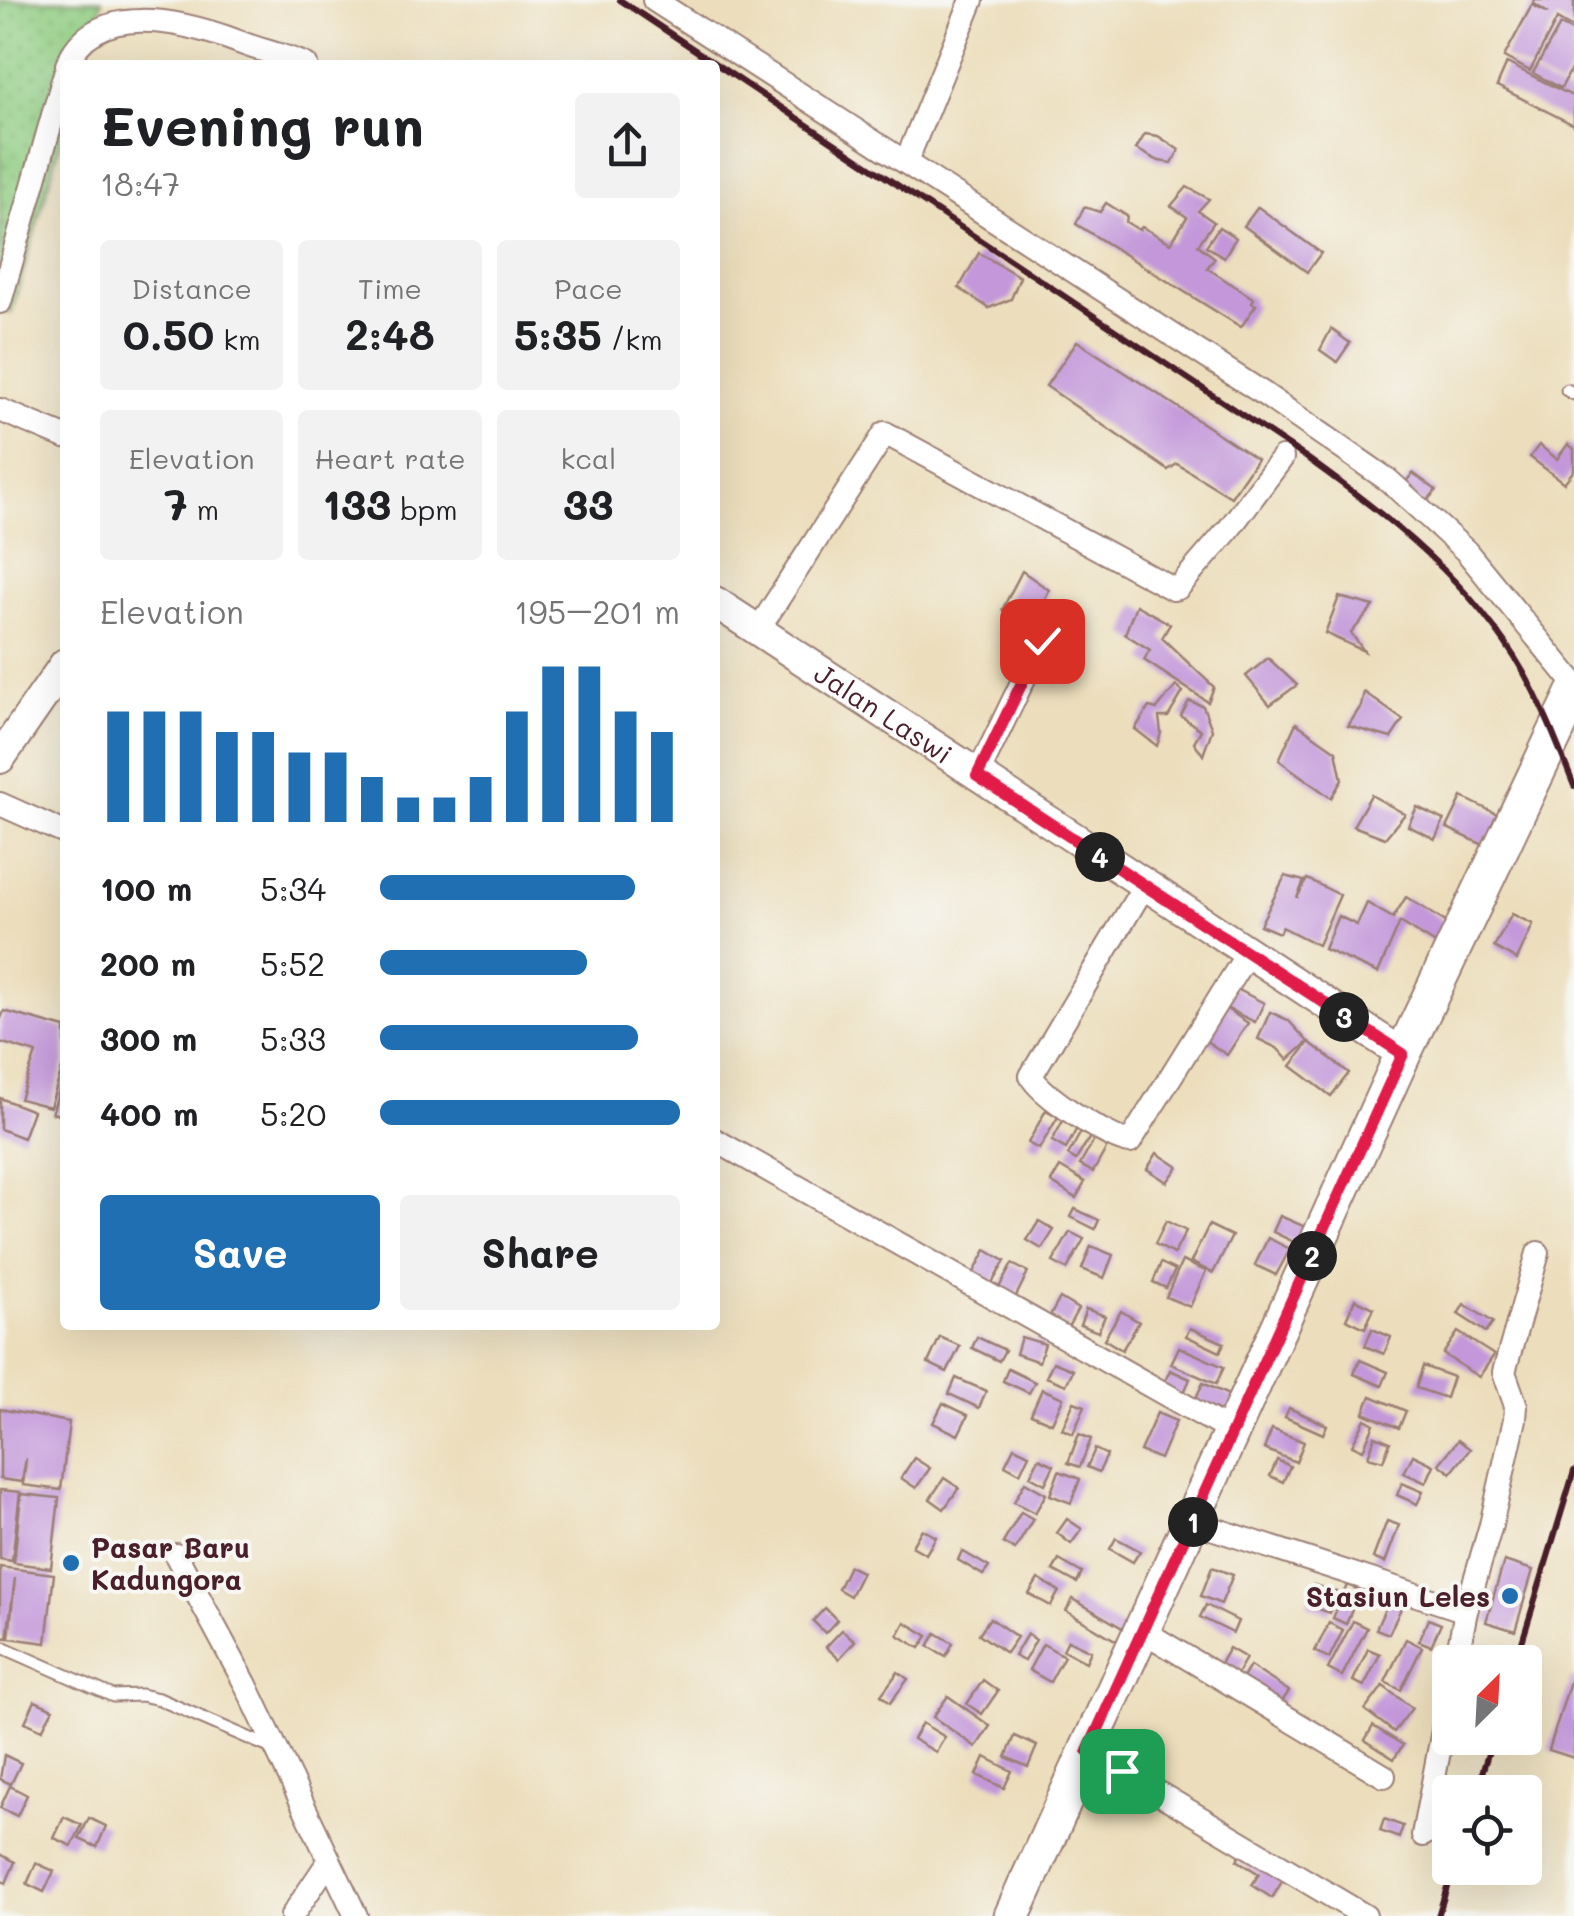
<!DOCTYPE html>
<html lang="en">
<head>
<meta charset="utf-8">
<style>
  :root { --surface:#fff; --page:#f2f2f2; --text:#202124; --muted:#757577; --accent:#1f6fb2 }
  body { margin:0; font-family:Mali,sans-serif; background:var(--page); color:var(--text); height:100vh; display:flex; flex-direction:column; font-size:38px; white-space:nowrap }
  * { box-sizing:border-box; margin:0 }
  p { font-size:32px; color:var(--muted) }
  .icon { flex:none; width:55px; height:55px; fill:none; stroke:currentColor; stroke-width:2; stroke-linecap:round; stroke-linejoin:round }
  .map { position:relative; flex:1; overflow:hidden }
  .side { position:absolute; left:60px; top:60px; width:660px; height:1270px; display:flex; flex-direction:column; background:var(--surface); border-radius:10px; box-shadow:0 10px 40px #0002 }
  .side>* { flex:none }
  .needle { width:65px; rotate:24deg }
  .fabs { position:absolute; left:1432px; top:1645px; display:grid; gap:20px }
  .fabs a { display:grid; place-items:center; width:110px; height:110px; border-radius:10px; background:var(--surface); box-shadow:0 10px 40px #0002; font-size:50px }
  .pin { position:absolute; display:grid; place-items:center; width:85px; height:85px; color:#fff; margin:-42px; border-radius:20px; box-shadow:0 5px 15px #0006 }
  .km { position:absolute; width:50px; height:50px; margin:-25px; border-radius:50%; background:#222; color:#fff; font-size:28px; line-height:50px; text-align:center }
  .round { display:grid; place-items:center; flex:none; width:105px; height:105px; border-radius:10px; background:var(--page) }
  .head { display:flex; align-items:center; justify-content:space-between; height:170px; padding:0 40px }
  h1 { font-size:55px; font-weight:700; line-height:75px }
  .figures { display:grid; grid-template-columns:repeat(3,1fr); gap:15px; height:170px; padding:10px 40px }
  .figures div { display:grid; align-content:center; border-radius:10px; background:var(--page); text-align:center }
  .figures b { font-size:42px; font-weight:700 }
  .figures small { font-size:28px; font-weight:400 }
  .figures p { font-size:28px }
  .chart { height:280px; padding:20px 40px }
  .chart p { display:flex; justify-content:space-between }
  .chart svg { width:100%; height:180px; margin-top:10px; stroke:var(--accent); stroke-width:6 }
  .cta { display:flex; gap:20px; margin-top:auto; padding:20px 40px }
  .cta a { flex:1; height:115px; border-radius:10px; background:var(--accent); color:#fff; font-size:40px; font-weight:700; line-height:115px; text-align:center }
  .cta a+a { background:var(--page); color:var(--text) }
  ul { padding:0 40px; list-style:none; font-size:32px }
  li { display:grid; grid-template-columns:160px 120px 1fr; align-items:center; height:75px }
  li i { height:25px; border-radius:12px; background:var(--accent) }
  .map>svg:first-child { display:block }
</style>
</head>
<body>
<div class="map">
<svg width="1574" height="1916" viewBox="0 0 1574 1916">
  <defs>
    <pattern id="park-dots" width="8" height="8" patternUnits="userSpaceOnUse" patternTransform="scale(2.5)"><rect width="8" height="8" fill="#8fcc81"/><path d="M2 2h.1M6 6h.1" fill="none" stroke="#7daf70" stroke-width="1.8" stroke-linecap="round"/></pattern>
  </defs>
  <rect width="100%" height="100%" fill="#f6f6f2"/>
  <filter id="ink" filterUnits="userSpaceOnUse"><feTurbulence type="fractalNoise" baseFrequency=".01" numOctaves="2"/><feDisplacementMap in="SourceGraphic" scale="20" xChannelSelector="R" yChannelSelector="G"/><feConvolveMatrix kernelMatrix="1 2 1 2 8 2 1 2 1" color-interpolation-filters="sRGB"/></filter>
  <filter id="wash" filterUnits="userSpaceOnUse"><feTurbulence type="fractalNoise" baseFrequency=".0048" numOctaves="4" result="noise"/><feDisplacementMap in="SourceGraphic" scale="40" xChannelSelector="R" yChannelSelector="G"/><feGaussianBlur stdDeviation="2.25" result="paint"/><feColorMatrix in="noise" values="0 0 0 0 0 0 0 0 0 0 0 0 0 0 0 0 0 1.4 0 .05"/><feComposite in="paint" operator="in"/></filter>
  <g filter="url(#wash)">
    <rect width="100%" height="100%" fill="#ecdebc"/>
    <path fill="url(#park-dots)" stroke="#6c7656" stroke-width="2.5" d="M0 0H102L83 65H65V127L11 313 0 310Z"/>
    <g id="blocks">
      <g fill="#c397da">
        <path d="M1535 0H1574V29L1557 19 1530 71 1504 57 1532 5 1548 13 1533 3Z"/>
        <path d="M1560 25 1574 32V64L1561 88 1533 73Z"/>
        <path d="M1507 63 1574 97V125L1497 86Z"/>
        <path d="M1145 134 1158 136 1179 150 1172 163 1159 161 1136 149Z"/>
        <path d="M1187 187 1209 199 1198 211 1214 222 1198 245 1215 258 1207 268 1254 299 1252 303 1256 305 1241 327 1076 224 1084 207 1100 212 1106 203 1127 216 1126 222 1139 230 1142 227 1171 243 1187 217 1171 206Z"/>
        <path d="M1258 207 1321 253 1307 272 1244 226Z"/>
        <path d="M1219 227 1236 238 1224 257 1206 246Z"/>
        <path d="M979 253 1020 277 1011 299 989 308 959 288Z"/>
        <path d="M1331 329 1350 343 1337 362 1320 350Z"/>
        <path d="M1077 341 1257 459 1231 497 1177 464 1168 470 1046 386Z"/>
        <path d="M1568 444 1574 449V470L1564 483 1530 457 1539 445 1557 459Z"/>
        <path d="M1413 473 1436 490 1424 505 1401 488Z"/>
        <path d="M1022 571 1049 590 1031 629 1002 610Z"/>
        <path d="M1339 597 1374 606 1351 633 1364 651 1325 633Z"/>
        <path d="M1136 605 1170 624 1162 638 1214 687 1208 702 1144 660 1150 650 1125 634Z"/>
        <path d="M1268 658 1297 685 1270 705 1246 676Z"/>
        <path d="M1176 686 1183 692 1168 717H1159L1161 733 1157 746 1135 729 1149 707 1157 709Z"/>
        <path d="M1364 692 1403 720 1391 738 1348 726 1361 706Z"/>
        <path d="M1189 701 1203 706 1212 730 1203 755 1194 742 1201 730 1181 716Z"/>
        <path d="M1296 723 1336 751 1342 780 1331 798 1279 760Z"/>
        <path d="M1371 795 1405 814 1385 838 1353 826Z"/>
        <path d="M1462 797 1509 820 1494 850 1447 828Z"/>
        <path d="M1417 807 1444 820 1435 839 1408 826Z"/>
        <path d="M1285 876 1304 881 1297 898 1307 879 1340 895 1318 945 1282 927 1279 933 1260 925Z"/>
        <path d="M1406 897 1452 926 1439 946 1400 922 1378 973 1324 949 1338 916 1357 925 1367 903 1393 918Z"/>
        <path d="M1512 914 1533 924 1517 960 1494 947Z"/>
        <path d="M1231 986 1264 1003 1255 1022 1222 1006Z"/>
        <path d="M1222 1006 1248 1023 1227 1055 1202 1038Z"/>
        <path d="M4 1011 65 1028V1060L50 1107 20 1099 36 1053 0 1042V1021Z"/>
        <path d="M1270 1012 1288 1020 1308 1042 1288 1060 1277 1048 1258 1039Z"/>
        <path d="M1309 1042 1349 1073 1331 1096 1291 1066Z"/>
        <path d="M65 1072V1116L52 1113Z"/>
        <path d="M0 1098 33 1111 23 1138 0 1129Z"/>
        <path d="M1046 1110 1058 1117 1039 1149 1028 1143Z"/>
        <path d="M1064 1119 1078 1126 1066 1149 1052 1141Z"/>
        <path d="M1081 1132 1090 1137 1076 1160 1068 1155Z"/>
        <path d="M1094 1140 1107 1147 1093 1172 1080 1165Z"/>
        <path d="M1157 1153 1178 1167 1167 1182 1147 1169Z"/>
        <path d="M1060 1167 1085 1182 1076 1198 1051 1182Z"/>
        <path d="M1075 1209 1099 1220 1095 1229 1071 1217Z"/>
        <path d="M1280 1216 1310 1229 1302 1246 1273 1232Z"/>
        <path d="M1039 1221 1054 1230 1042 1249 1027 1240Z"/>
        <path d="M1166 1221 1186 1231 1174 1254 1155 1244Z"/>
        <path d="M1209 1225 1232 1236 1213 1273 1191 1262Z"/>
        <path d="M1070 1232 1084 1239 1067 1269 1053 1262Z"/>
        <path d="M1268 1238 1290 1249 1276 1275 1255 1265Z"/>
        <path d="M1091 1246 1113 1255 1104 1278 1082 1269Z"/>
        <path d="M986 1250 1005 1261 989 1288 971 1278Z"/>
        <path d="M1182 1261 1206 1271 1190 1307 1166 1297Z"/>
        <path d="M1161 1263 1175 1270 1166 1288 1153 1282Z"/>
        <path d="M1012 1264 1028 1272 1012 1304 995 1295Z"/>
        <path d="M1060 1298 1078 1309 1068 1327 1050 1316Z"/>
        <path d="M1355 1299 1374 1308 1365 1328 1346 1319Z"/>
        <path d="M1464 1304 1493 1322 1486 1332 1458 1314Z"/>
        <path d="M1086 1309 1105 1316 1098 1332 1080 1325Z"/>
        <path d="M1121 1311 1139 1322 1122 1350 1104 1339Z"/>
        <path d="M1190 1328 1224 1343 1220 1352 1186 1336Z"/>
        <path d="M1372 1329 1391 1337 1384 1354 1365 1346Z"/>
        <path d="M1458 1332 1494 1355 1479 1377 1443 1354Z"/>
        <path d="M940 1337 960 1346 947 1372 928 1363Z"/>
        <path d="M977 1337 1005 1350 999 1361 972 1348Z"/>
        <path d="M1021 1337 1045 1344 1039 1362 1016 1354Z"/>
        <path d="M1179 1347 1224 1367 1216 1384 1171 1364Z"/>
        <path d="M1360 1360 1388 1372 1382 1386 1354 1374Z"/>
        <path d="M1053 1362 1073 1370 1066 1385 1046 1377Z"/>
        <path d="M1423 1366 1453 1377 1446 1398 1416 1388Z"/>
        <path d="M1008 1369 1035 1382 1029 1393 1003 1381Z"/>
        <path d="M1170 1370 1190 1379 1182 1397 1162 1388Z"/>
        <path d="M956 1378 986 1391 979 1408 949 1394Z"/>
        <path d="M1203 1383 1235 1398 1227 1414 1195 1400Z"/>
        <path d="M1042 1389 1063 1398 1052 1423 1031 1414Z"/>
        <path d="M1371 1396 1406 1411 1399 1428 1364 1413Z"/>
        <path d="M1074 1402 1085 1406 1073 1434 1062 1429Z"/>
        <path d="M943 1403 968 1415 958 1435 933 1423Z"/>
        <path d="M1289 1408 1327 1425 1323 1434 1285 1417Z"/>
        <path d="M0 1409 69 1422 61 1490 23 1485 26 1458 22 1482 0 1479Z"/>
        <path d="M1157 1413 1176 1421 1160 1459 1140 1451Z"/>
        <path d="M1365 1419 1374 1424 1363 1450 1352 1445Z"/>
        <path d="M1272 1429 1304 1442 1296 1462 1264 1449Z"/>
        <path d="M1079 1434 1091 1439 1080 1467 1068 1463Z"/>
        <path d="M1375 1436 1390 1442 1383 1461 1368 1457Z"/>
        <path d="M1458 1440 1470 1449 1451 1473 1439 1464Z"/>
        <path d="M1014 1447 1029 1454 1020 1473 1005 1465Z"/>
        <path d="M1095 1449 1107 1455 1099 1472 1087 1467Z"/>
        <path d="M1413 1455 1434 1465 1426 1483 1404 1473Z"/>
        <path d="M914 1458 930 1468 916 1488 901 1478Z"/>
        <path d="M1039 1458 1054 1465 1045 1484 1030 1476Z"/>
        <path d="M1277 1460 1290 1466 1283 1482 1270 1476Z"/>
        <path d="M1059 1471 1080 1479 1071 1503 1050 1495Z"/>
        <path d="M944 1478 959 1488 944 1509 930 1499Z"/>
        <path d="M1025 1482 1046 1494 1035 1513 1014 1502Z"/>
        <path d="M1402 1483 1423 1492 1417 1504 1397 1495Z"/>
        <path d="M0 1490 20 1492 12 1561 0 1559Z"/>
        <path d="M21 1494 59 1498 51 1568 14 1563Z"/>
        <path d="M1021 1512 1033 1519 1015 1550 1003 1543Z"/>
        <path d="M1067 1519 1082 1529 1071 1544 1057 1533Z"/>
        <path d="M1387 1521 1399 1525 1385 1563 1373 1558Z"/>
        <path d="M922 1529 936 1537 926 1554 912 1546Z"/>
        <path d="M1116 1538 1140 1551 1133 1562 1110 1549Z"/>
        <path d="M962 1551 989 1567 983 1575 958 1560Z"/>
        <path d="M1059 1560 1082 1573 1077 1583 1053 1570Z"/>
        <path d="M1504 1561 1533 1570 1515 1631 1486 1622Z"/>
        <path d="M849 1566 862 1572 850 1596 838 1589Z"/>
        <path d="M0 1567 54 1574 46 1643 9 1638 15 1578 7 1638 0 1637Z"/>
        <path d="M1212 1567 1233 1575 1221 1604 1201 1596Z"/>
        <path d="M1038 1579 1059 1591 1051 1606 1029 1594Z"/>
        <path d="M1314 1585 1337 1592 1330 1613 1307 1605Z"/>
        <path d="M1347 1585 1360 1590 1346 1624 1333 1618Z"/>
        <path d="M1390 1598 1403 1604 1389 1634 1376 1629Z"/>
        <path d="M1073 1599 1129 1632 1122 1644 1066 1611Z"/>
        <path d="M1206 1605 1238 1621 1233 1633 1200 1617Z"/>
        <path d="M825 1608 837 1620 825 1633 813 1621Z"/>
        <path d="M990 1618 1017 1637 1006 1653 979 1634Z"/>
        <path d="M1428 1619 1441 1624 1431 1646 1419 1641Z"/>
        <path d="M1353 1621 1367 1628 1342 1676 1328 1669Z"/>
        <path d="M905 1622 928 1636 920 1648 898 1635Z"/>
        <path d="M1329 1623 1343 1630 1329 1658 1315 1651Z"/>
        <path d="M842 1630 855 1641 839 1659 826 1647Z"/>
        <path d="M936 1633 953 1643 946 1656 928 1646Z"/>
        <path d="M1027 1634 1036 1640 1024 1661 1014 1656Z"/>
        <path d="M1406 1639 1422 1647 1401 1690 1385 1682Z"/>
        <path d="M1068 1640 1091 1651 1086 1662 1063 1650Z"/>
        <path d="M1043 1644 1064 1656 1050 1682 1029 1670Z"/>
        <path d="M1229 1648 1246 1658 1234 1679 1217 1669Z"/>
        <path d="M1368 1649 1380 1654 1364 1686 1353 1681Z"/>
        <path d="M1250 1666 1289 1691 1279 1706 1241 1681Z"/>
        <path d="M898 1672 908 1679 890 1703 881 1695Z"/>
        <path d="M1571 1678 1574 1679V1758L1549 1750Z"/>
        <path d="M983 1680 998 1691 982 1714 967 1704Z"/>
        <path d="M1383 1686 1412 1708 1394 1732 1365 1710Z"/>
        <path d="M948 1696 990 1726 976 1747 933 1717Z"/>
        <path d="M35 1701 53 1709 42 1730 25 1722Z"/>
        <path d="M922 1723 945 1737 936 1752 913 1739Z"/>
        <path d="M1373 1726 1403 1745 1394 1759 1365 1740Z"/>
        <path d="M1015 1736 1037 1746 1028 1767 1006 1757Z"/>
        <path d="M4 1755 21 1763 11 1784 0 1779Z"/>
        <path d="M985 1757 1012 1771 1004 1788 977 1775Z"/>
        <path d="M10 1786 27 1795 17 1816 0 1808Z"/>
        <path d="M64 1817 82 1825 72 1846 54 1838Z"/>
        <path d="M89 1818 106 1826 97 1847 79 1839Z"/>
        <path d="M1384 1819 1403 1826 1399 1838 1380 1831Z"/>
        <path d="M1244 1849 1286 1875 1272 1898 1252 1885 1259 1874 1237 1860Z"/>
        <path d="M0 1854 15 1862 6 1883 0 1880Z"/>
        <path d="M36 1863 54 1871 44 1892 27 1884Z"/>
      </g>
    </g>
  </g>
  <g filter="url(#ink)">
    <use href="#blocks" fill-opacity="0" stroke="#9b7e74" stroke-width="2.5"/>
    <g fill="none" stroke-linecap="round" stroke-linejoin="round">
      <g stroke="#9b7e74" stroke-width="15">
        <g id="lane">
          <path d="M1567 390 1574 394"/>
          <path d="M0 1646 113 1696 141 1695 159 1699 274 1749"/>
        </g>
      </g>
      <g stroke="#9b7e74" stroke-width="26">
        <g id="street">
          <path d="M654 0 1264 394 1388 480 1466 551 1574 683"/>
          <path d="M67 65C93 0 180 20 239 42 261 51 285 55 306 65"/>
          <path d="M906 162 972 0"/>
          <path d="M0 302 65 73"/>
          <path d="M0 410 65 437"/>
          <path d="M758 630 885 433 1173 589 1178 588 1229 529 1282 458"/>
          <path d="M977 776 1042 641"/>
          <path d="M0 804 65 833"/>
          <path d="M1144 886 1031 1076C1040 1095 1109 1139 1130 1142L1247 954"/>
          <path d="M715 1140 1232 1432"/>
          <path d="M1193 1522 1466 1611 1456 1662"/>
          <path d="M176 1555 246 1685 356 1916"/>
          <path d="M1466 1611 1491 1525 1515 1419 1516 1406 1504 1372 1538 1253"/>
          <path d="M1143 1631 1384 1776"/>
          <path d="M1088 1751 1365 1916"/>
          <path d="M1423 1835 1450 1694"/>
          <path d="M292 1916 329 1861"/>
        </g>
      </g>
      <g stroke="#9b7e74" stroke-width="34">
        <g id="secondary">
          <path id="s1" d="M715 602 1403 1054"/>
          <path d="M0 758 65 664"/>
        </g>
      </g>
      <g stroke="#9b7e74" stroke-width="39">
        <path id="primary" d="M1012 1916 1403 1054 1574 694"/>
      </g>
      <use href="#lane" stroke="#fff" stroke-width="11"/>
      <use href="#street" stroke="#fff" stroke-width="22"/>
      <use href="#secondary" stroke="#fff" stroke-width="30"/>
      <use href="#primary" stroke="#fff" stroke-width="35"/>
      <g stroke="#4a1f2b" stroke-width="6">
        <path d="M620 0 1307 458C1389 517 1473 583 1524 673 1544 709 1559 748 1574 786"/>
        <path d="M1516 1662 1574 1471"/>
        <path d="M1476 1792 1493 1738"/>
        <path d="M1438 1916 1453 1868"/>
      </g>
    </g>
  </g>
  <g fill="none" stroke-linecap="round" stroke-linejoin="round" filter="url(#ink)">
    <g stroke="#fff" stroke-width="20">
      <path id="route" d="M1042 641 977 776 1403 1054 1088 1751 1122 1771"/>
    </g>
    <use href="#route" stroke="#e11d48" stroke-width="12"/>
  </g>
  <g fill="#1f6fb2" stroke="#f6f6f2" stroke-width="4">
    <circle cx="71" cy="1563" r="10"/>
    <circle cx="1510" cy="1596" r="10"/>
  </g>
  <g text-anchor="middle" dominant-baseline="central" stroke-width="8" stroke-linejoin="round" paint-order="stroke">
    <g font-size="28" fill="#4a1f2b" stroke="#f6f6f2">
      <text stroke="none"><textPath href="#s1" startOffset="202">Jalan Laswi</textPath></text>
    </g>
    <g font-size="28" font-weight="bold" fill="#4a1f2b" stroke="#f6f6f2" text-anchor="start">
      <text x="91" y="1547">Pasar Baru<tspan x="91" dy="32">Kadungora</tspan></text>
      <text x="1490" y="1596" text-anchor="end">Stasiun Leles</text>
    </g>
  </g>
</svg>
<div class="fabs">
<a><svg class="needle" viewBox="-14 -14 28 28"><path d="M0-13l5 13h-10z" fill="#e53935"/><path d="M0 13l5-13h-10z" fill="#757577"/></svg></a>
<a><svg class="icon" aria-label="locate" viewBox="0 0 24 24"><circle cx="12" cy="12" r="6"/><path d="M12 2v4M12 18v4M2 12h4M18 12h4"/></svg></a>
</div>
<div class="pin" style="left:1122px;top:1771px;background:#1e9e55"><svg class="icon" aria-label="arrive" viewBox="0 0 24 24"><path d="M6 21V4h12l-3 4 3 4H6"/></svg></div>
<div class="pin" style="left:1042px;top:641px;background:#d93025"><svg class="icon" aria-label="check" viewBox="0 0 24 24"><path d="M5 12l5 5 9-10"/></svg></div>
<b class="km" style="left:1193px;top:1522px">1</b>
<b class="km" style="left:1312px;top:1256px">2</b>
<b class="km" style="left:1344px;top:1017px">3</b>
<b class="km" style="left:1100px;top:857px">4</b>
<section class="side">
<div class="head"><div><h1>Evening run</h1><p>18:47</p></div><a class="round"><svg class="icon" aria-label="share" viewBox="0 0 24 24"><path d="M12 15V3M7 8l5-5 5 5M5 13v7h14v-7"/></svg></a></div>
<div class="figures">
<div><p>Distance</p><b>0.50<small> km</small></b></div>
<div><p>Time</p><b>2:48</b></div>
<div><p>Pace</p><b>5:35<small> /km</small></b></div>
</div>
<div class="figures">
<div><p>Elevation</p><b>7<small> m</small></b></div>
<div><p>Heart rate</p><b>133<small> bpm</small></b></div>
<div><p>kcal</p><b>33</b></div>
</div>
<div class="chart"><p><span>Elevation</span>195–201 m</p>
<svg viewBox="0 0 160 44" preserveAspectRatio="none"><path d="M5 44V17M15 44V17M25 44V17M35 44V22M45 44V22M55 44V27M65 44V27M75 44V33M85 44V38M95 44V38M105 44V33M115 44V17M125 44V6M135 44V6M145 44V17M155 44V22"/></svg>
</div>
<ul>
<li><b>100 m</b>5:34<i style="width:85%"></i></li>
<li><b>200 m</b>5:52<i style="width:69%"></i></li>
<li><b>300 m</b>5:33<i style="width:86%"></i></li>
<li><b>400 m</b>5:20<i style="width:100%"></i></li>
</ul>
<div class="cta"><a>Save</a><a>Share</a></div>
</section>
</div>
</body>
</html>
